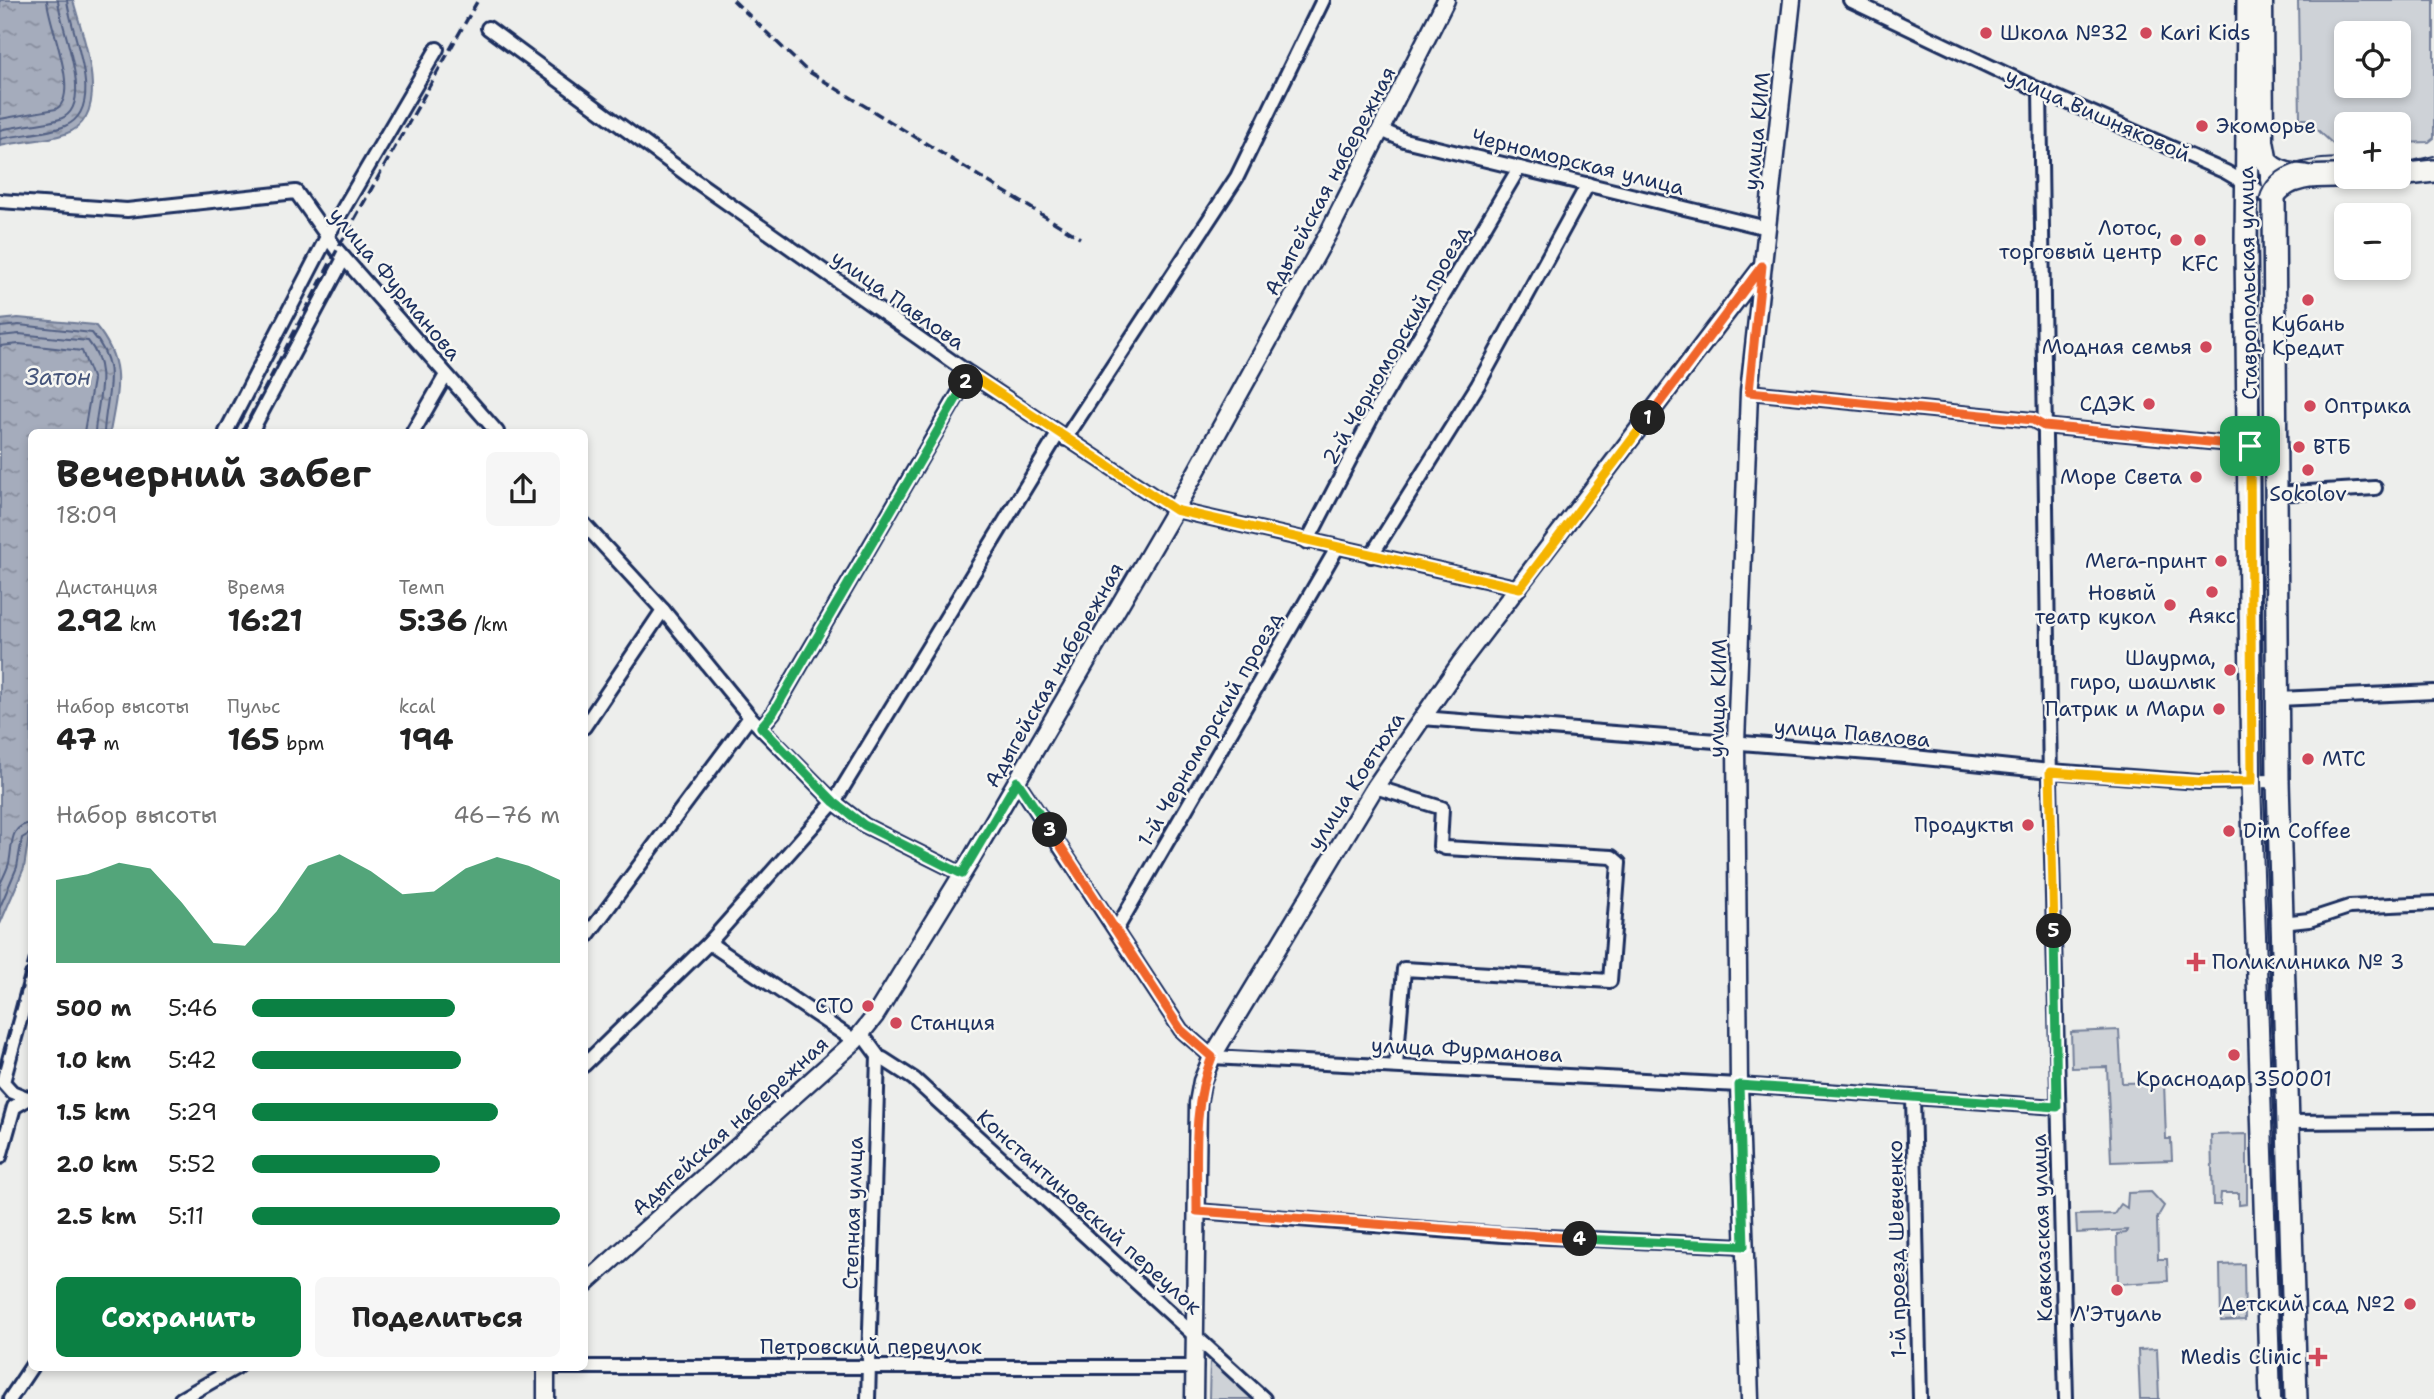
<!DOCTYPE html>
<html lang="ru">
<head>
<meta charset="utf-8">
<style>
  :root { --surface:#fff; --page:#f6f6f6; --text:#222; --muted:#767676; --accent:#0b8043 }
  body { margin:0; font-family:"Shantell Sans",sans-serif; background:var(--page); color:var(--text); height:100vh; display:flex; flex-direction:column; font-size:26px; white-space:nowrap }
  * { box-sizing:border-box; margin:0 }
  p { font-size:23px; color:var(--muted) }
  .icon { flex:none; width:38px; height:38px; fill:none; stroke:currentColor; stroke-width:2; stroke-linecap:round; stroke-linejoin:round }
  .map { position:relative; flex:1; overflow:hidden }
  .sheet { position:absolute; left:28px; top:429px; width:560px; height:942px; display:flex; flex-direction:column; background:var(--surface); border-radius:10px; box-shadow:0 4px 10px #0003 }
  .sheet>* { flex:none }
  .fabs { position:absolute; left:2334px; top:21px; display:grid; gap:14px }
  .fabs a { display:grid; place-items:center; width:77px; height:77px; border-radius:10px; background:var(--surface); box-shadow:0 4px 10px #0003; font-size:35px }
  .pin { position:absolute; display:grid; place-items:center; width:60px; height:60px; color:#fff; margin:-30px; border-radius:14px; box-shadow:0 4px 10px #0006 }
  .km { position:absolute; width:35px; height:35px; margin:-18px; border-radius:50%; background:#222; color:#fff; font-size:19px; line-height:35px; text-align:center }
  .round { display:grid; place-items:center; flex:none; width:74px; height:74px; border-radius:10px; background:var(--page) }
  .summary { display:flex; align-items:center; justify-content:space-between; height:119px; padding:0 28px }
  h1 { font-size:38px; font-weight:700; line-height:52px }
  .metrics { display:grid; grid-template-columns:repeat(3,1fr); gap:10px; height:119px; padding:7px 28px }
  .metrics div { display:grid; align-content:center }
  .metrics b { font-size:30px; font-weight:700 }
  .metrics small { font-size:19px; font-weight:400 }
  .metrics p { font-size:19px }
  .chart { height:196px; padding:14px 28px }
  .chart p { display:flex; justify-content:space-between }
  .chart svg { width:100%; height:126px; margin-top:7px; fill:var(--accent); opacity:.7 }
  .primary-button { display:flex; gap:14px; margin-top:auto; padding:14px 28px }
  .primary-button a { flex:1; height:80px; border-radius:10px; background:var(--accent); color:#fff; font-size:28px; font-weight:700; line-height:80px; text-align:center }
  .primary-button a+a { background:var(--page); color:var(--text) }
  ul { padding:0 28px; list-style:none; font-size:23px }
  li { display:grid; grid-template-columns:112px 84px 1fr; align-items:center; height:52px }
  li i { height:18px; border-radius:9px; background:var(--accent) }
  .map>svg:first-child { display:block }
</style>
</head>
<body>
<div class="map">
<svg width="2434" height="1399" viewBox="0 0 2434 1399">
  <defs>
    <pattern id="water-ripples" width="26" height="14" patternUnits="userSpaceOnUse" patternTransform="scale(1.75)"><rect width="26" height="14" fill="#a5acbc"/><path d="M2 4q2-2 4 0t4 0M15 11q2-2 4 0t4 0" fill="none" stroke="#868c9c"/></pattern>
  </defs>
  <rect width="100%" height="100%" fill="#edeeec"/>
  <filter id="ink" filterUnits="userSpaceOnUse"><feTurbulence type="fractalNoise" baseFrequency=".0143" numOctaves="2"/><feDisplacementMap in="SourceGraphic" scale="14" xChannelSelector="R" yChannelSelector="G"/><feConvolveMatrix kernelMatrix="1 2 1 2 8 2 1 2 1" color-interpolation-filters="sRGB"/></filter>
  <g filter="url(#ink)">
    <g fill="#ced2d7" stroke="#74809a" stroke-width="2" fill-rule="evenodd">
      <path d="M2298 0H2434V138L2429 142 2399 143V124H2347V145H2334L2306 119H2300ZM2347 33H2399V86H2347Z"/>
      <path d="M2119 1030 2122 1083 2164 1082 2166 1139H2171L2172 1160 2111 1162 2107 1067 2072 1068 2071 1032Z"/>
      <path d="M2247 1134V1204L2239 1205V1193H2221L2220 1205H2213L2211 1135Z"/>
      <path d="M2151 1192 2164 1206 2157 1218 2158 1259H2167L2168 1281 2118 1284 2117 1234 2126 1233 2127 1230 2077 1233 2076 1215 2114 1214 2121 1204 2127 1208 2128 1193Z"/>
      <path d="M2244 1264 2245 1320 2221 1321 2220 1265Z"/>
      <path d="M2157 1349 2159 1399H2140L2138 1350Z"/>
      <path d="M1210 1359 1254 1399H1209Z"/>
    </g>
    <g fill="url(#water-ripples)" stroke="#6e7a96" stroke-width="2">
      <path d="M0 0H73C82 35 115 117 65 134 45 141 21 141 0 146Z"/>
      <path d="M18 318 95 325C126 362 118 388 110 432H32L31 822 24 868 0 924V320Z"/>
    </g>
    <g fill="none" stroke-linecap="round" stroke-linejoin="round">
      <g stroke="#526184" stroke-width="2">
        <path d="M0 119 56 109C81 95 48 24 47 0"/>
        <path d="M0 130C19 125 42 125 60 119 97 106 59 26 58 0"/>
        <path d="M0 139C20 134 46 134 65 126 108 108 70 33 67 0"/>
        <path d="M0 327 19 325 92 333C122 368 106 392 104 432"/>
        <path d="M0 336 19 334 88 341C112 370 97 399 95 432"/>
        <path d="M0 346 19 344 82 351 93 380 84 432"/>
        <path d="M0 884C3 878 7 870 9 863 13 846 8 825 32 823"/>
        <path d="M0 907 17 867 22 838 32 832"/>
      </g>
      <g stroke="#1b2f5e" stroke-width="18">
        <g id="minor">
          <path d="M1850 0 2033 87 2226 172 2265 195 2274 196"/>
          <path d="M488 28 693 179 970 374 1175 510 1520 588"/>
          <path d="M2040 90 2050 782 2066 1399"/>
          <path d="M1381 130 1404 140 1767 228"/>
          <path d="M0 201 127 210 296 192 337 250 497 432"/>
          <path d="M1749 392 2033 420 2044 426 2250 446"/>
          <path d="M226 432 328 235 437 49"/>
          <path d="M251 432 344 258"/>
          <path d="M413 432 446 375"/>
          <path d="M1065 439 1237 177 1323 0"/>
          <path d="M2276 494 2375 488"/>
          <path d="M584 524 663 610 750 717 834 802 864 825 962 874"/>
          <path d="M1307 542 1373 415 1519 168"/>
          <path d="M1371 556 1478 385 1588 184"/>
          <path d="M2278 699 2434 692"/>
          <path d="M1422 718 1895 755 2050 771 2199 782 2278 781"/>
          <path d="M584 727 663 610"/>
          <path d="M761 727 773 713 970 374"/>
          <path d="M1017 781 1181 1030 1212 1057 1739 1085 2057 1107"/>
          <path d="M1375 787 1442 808 1440 846 1445 848 1612 857 1619 863 1610 981 1404 969 1396 1065"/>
          <path d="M2282 923 2309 920 2349 907 2434 903"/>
          <path d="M1116 930 1337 548"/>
          <path d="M584 940 750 717"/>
          <path d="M709 943 855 1041"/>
          <path d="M861 1033 878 1056 868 1399"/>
          <path d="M883 1059 914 1079 1264 1399"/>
          <path d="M584 1065 709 943 834 802 1058 434"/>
          <path d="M27 1098 12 1092 3 1082 32 975"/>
          <path d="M1913 1098 1920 1399"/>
          <path d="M2287 1122 2434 1121"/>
          <path d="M0 1157 14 1107 31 1097"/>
          <path d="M1197 1211 1503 1235 1744 1246"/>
          <path d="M546 1367H1196"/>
          <path d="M10 1399 32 1366"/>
          <path d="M181 1399 237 1367"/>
        </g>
      </g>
      <g stroke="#1b2f5e" stroke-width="21">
        <g id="tertiary">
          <path d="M584 1285 855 1041 875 1016 969 863 1175 510 1330 230 1446 0"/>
          <path d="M546 1367V1399"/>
          <path d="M1194 1399 1198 1103 1202 1081 1212 1057 1375 787 1461 662 1761 268"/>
          <path d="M1750 1399 1739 1085 1736 743 1749 392 1792 0"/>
        </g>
      </g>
      <g stroke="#1b2f5e" stroke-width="23">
        <path id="secondary" d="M2263 0 2264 141 2274 196"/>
      </g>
      <g stroke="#1b2f5e" stroke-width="26">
        <g id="primary">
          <path d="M2248 0 2246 247 2252 781 2271 1399"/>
          <path d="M2255 127C2260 161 2269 174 2305 176"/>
          <path d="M2399 175 2434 171"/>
          <path d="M2296 1399 2278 781 2274 196C2288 173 2323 176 2347 176"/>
        </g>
      </g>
      <use href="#minor" stroke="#f6f6f2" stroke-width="12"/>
      <use href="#tertiary" stroke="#f6f6f2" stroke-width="16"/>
      <use href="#secondary" stroke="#f6f6f2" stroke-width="18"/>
      <use href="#primary" stroke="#f6f6f2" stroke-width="21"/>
      <g stroke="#1b2f5e" stroke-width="2">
        <path d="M2399 164 2434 156"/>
        <path d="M2281 1399 2261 781 2258 206C2263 162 2311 158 2347 158"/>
      </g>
      <g stroke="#1b2f5e" stroke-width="3.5" stroke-dasharray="10 5" stroke-linecap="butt">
        <path d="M733 0 806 70 1080 238"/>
        <path d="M242 432 337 250 478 0"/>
        <path d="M0 1068 32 950"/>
      </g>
    </g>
  </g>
  <g fill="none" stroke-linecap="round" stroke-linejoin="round" filter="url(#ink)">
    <g stroke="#fff" stroke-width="14">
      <path id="split-1" d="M1648 418 1762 266 1749 392 2033 420 2044 426 2250 446"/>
    </g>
    <g stroke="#fff" stroke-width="14">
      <path id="split-2" d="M966 382 970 374 1175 510 1520 588 1648 418"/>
    </g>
    <g stroke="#fff" stroke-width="14">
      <path id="split-3" d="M966 382 773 713 761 727 834 802 864 825 962 874 1017 781 1050 830"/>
    </g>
    <g stroke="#fff" stroke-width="14">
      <path id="split-4" d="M1050 830 1181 1030 1212 1057C1192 1105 1197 1159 1197 1211L1580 1239"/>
    </g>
    <g stroke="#fff" stroke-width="14">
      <path id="split-5" d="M1580 1239 1744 1246 1739 1085 2057 1107 2054 931"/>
    </g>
    <g stroke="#fff" stroke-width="14">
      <path id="split-6" d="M2054 931 2050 772 2199 782 2252 781 2250 446"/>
    </g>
    <use href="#split-1" stroke="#f0652b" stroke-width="9"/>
    <use href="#split-2" stroke="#f5b400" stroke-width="9"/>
    <use href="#split-3" stroke="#22a559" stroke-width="9"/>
    <use href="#split-4" stroke="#f0652b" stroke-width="9"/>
    <use href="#split-5" stroke="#22a559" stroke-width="9"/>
    <use href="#split-6" stroke="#f5b400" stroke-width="9"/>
  </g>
  <g fill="#d1495b" stroke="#f6f6f2" stroke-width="2.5">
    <circle cx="1986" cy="33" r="7"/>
    <circle cx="2146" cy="33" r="7"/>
    <circle cx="2202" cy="126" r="7"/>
    <circle cx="2176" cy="240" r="7"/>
    <circle cx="2200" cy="240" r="7"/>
    <circle cx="2308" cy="300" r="7"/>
    <circle cx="2206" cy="347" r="7"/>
    <circle cx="2149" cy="404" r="7"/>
    <circle cx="2310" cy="406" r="7"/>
    <circle cx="2299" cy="447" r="7"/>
    <circle cx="2308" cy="470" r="7"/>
    <circle cx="2196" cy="477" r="7"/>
    <circle cx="2221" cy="561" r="7"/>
    <circle cx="2212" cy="592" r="7"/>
    <circle cx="2170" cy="605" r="7"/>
    <circle cx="2230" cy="670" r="7"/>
    <circle cx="2219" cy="709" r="7"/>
    <circle cx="2308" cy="759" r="7"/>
    <circle cx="2028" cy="825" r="7"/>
    <circle cx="2229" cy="831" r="7"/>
    <path d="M2192.5 951.5h7v7h7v7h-7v7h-7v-7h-7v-7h7z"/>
    <circle cx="868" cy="1006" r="7"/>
    <circle cx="896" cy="1023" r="7"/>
    <circle cx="2234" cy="1055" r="7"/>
    <circle cx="2117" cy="1290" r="7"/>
    <circle cx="2410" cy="1304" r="7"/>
    <path d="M2314.5 1346.5h7v7h7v7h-7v7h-7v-7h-7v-7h7z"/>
  </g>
  <g text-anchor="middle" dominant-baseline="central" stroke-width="5" stroke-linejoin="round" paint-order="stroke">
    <g font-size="21" fill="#1b2f5e" stroke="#f6f6f2" text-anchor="end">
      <text x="2000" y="33" text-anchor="start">Школа №32</text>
      <text x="2160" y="33" text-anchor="start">Kari Kids</text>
      <text x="2216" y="126" text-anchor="start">Экоморье</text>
      <text x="2162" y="228">Лотос,<tspan x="2162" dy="24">торговый центр</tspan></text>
      <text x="2200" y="264" text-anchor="middle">KFC</text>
      <text x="2308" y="324" text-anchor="middle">Кубань<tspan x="2308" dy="24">Кредит</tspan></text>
      <text x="2192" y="347">Модная семья</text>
      <text x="2135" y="404">СДЭК</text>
      <text x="2324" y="406" text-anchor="start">Оптрика</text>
      <text x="2313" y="447" text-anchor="start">ВТБ</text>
      <text x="2182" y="477">Море Света</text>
      <text x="2308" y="494" text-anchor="middle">Sokolov</text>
      <text x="2207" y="561">Мега-принт</text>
      <text x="2156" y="593">Новый<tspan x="2156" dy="24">театр кукол</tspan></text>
      <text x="2212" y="616" text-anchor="middle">Аякс</text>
      <text x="2216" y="658">Шаурма,<tspan x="2216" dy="24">гиро, шашлык</tspan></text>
      <text x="2205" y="709">Патрик и Мари</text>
      <text x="2322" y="759" text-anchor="start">МТС</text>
      <text x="2014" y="825">Продукты</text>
      <text x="2243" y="831" text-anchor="start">Dim Coffee</text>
      <text x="2212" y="962" text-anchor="start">Поликлиника № 3</text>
      <text x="854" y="1006">СТО</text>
      <text x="910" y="1023" text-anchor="start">Станция</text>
      <text x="2234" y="1079" text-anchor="middle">Краснодар 350001</text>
      <text x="2396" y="1304">Детский сад №2</text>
      <text x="2117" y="1314" text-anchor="middle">Л'Этуаль</text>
      <text x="2302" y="1357">Medis Clinic</text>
    </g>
    <g font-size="21" fill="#1b2f5e" stroke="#f6f6f2">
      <text transform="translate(2098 115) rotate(24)">улица Вишняковой</text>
      <text transform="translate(1757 131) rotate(-84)">улица КИМ</text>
      <text transform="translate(1578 162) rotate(14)">Черноморская улица</text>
      <text transform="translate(1330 181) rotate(-62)">Адыгейская набережная</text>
      <text transform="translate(2248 283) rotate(-91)">Ставропольская улица</text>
      <text transform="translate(395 284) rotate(50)">улица Фурманова</text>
      <text transform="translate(898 300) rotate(35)">улица Павлова</text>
      <text transform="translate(1396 345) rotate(-60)">2-й Черноморский проезд</text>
      <text transform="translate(1054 675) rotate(-60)">Адыгейская набережная</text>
      <text transform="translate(1718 698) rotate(-88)">улица КИМ</text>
      <text transform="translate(1210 729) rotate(-60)">1-й Черноморский проезд</text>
      <text transform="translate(1852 733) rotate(5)">улица Павлова</text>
      <text transform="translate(1356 781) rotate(-57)">улица Ковтюха</text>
      <text transform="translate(1467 1050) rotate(3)">улица Фурманова</text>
      <text transform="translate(730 1126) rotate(-42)">Адыгейская набережная</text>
      <text transform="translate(1089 1212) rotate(42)">Константиновский переулок</text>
      <text transform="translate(853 1213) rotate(-88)">Степная улица</text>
      <text transform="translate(2042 1228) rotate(-92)">Кавказская улица</text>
      <text transform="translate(1897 1249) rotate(-91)">1-й проезд Шевченко</text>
      <text x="871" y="1347">Петровский переулок</text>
    </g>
    <g font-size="23" font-style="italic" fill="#44547a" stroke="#f6f6f2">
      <text x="58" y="377">Затон</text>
    </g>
  </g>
</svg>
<div class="fabs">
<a><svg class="icon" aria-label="locate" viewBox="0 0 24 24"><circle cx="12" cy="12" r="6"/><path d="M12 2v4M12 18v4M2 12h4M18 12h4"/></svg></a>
<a>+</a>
<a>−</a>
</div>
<div class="pin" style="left:2250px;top:446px;background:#1e9e55"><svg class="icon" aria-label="arrive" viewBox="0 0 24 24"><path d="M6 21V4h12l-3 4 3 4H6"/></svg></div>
<b class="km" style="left:1648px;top:418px">1</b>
<b class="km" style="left:966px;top:382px">2</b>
<b class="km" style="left:1050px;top:830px">3</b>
<b class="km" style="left:1580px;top:1239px">4</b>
<b class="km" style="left:2054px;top:931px">5</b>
<section class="sheet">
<div class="summary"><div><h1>Вечерний забег</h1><p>18:09</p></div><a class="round"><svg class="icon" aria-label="share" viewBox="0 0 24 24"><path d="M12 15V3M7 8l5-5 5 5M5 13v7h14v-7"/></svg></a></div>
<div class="metrics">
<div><p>Дистанция</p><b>2.92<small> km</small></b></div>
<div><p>Время</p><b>16:21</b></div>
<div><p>Темп</p><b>5:36<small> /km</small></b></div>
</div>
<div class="metrics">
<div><p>Набор высоты</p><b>47<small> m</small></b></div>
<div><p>Пульс</p><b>165<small> bpm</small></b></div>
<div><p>kcal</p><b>194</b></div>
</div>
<div class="chart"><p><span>Набор высоты</span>46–76 m</p>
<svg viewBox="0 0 160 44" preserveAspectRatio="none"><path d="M0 44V15L10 13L20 9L30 11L40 23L50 37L60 38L70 26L80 10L90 6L100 12L110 20L120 19L130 11L140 7L150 10L160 15V44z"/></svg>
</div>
<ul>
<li><b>500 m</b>5:46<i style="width:66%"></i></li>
<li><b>1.0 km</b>5:42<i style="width:68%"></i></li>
<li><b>1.5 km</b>5:29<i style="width:80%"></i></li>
<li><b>2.0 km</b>5:52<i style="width:61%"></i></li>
<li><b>2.5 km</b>5:11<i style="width:100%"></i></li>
</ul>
<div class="primary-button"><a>Сохранить</a><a>Поделиться</a></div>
</section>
</div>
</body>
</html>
